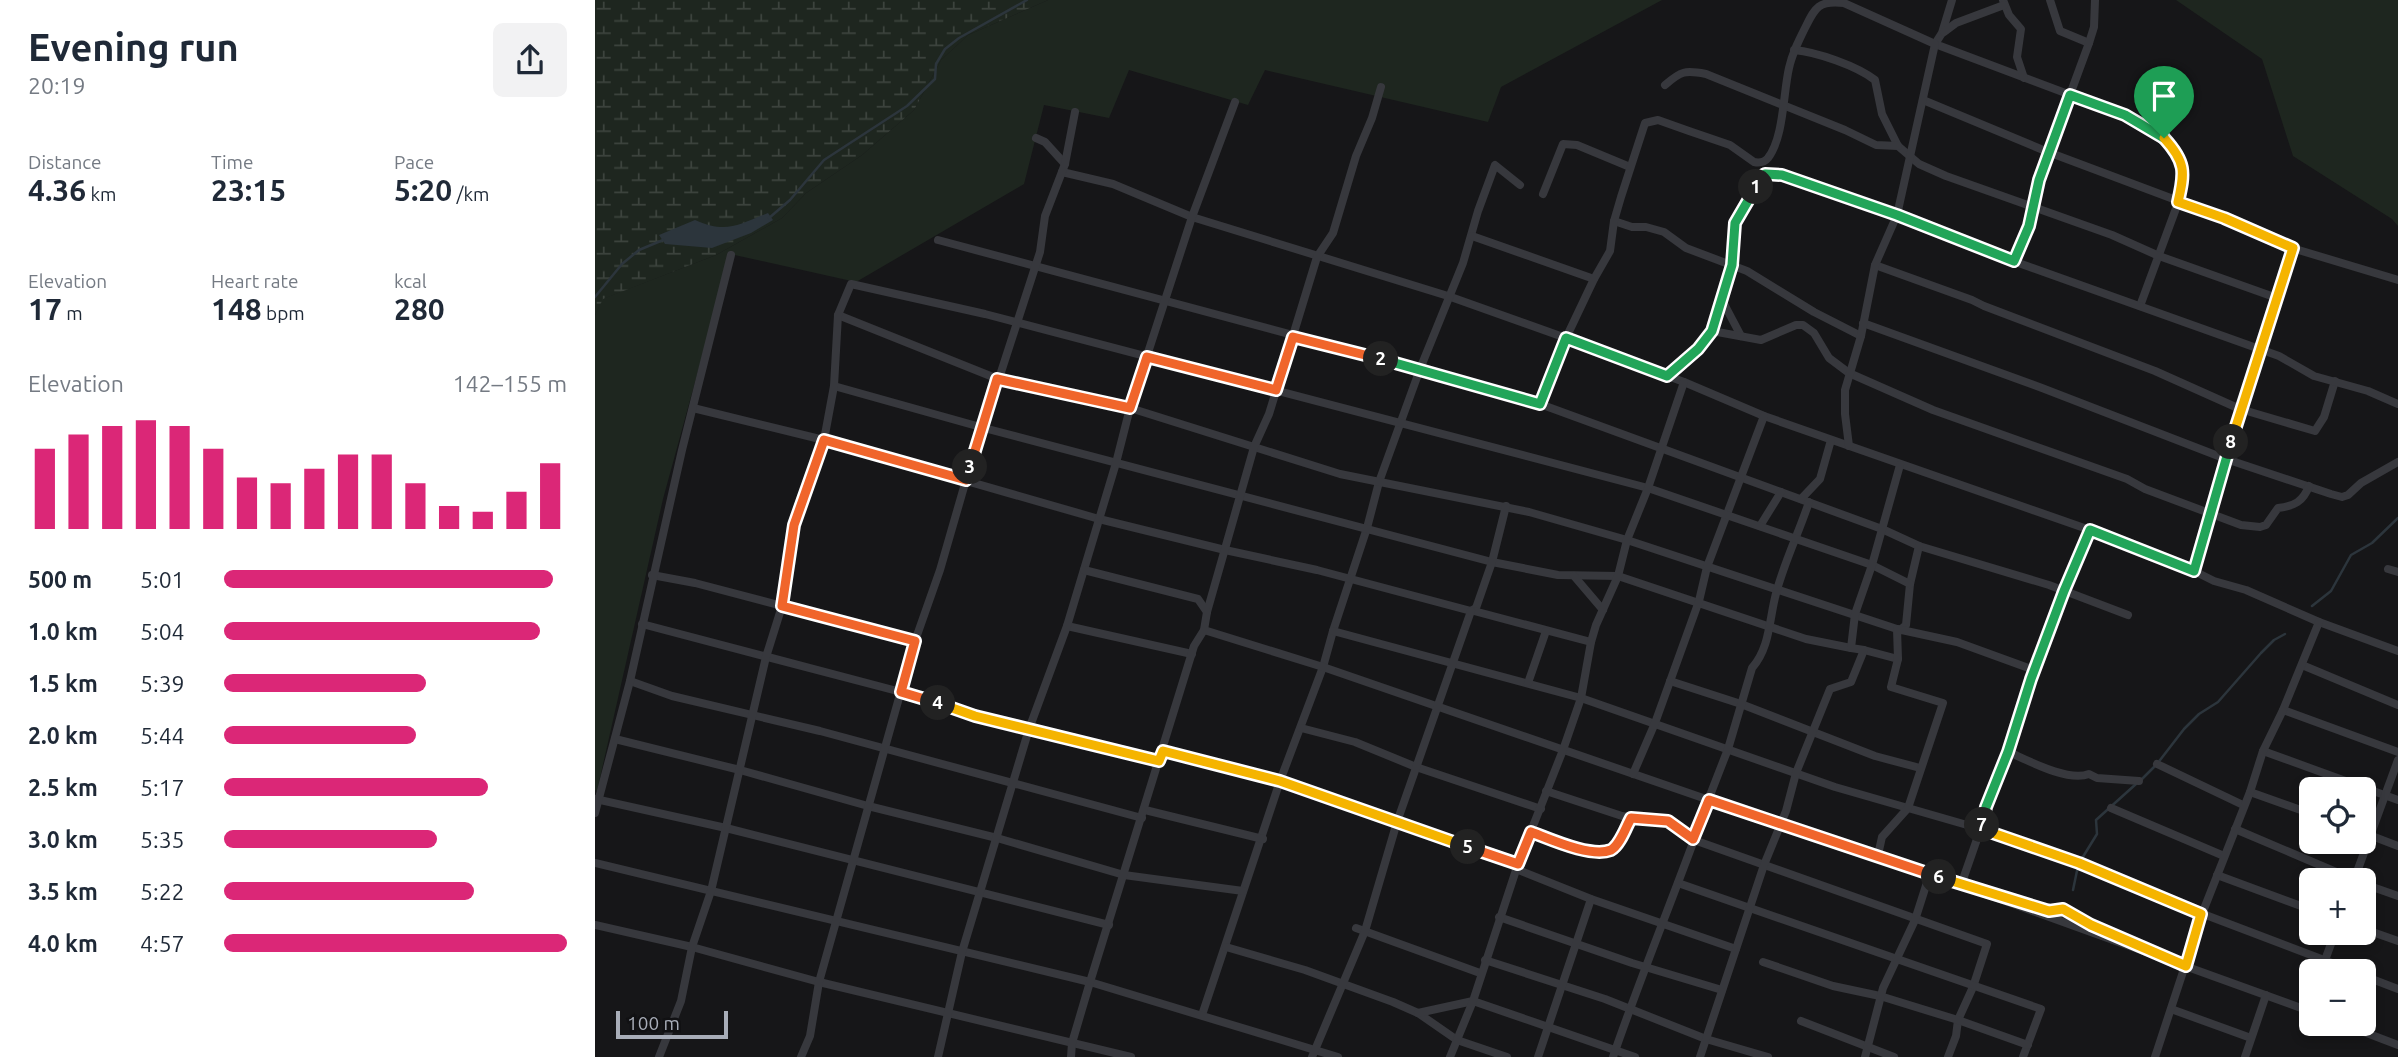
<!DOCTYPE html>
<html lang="en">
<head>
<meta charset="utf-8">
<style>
  :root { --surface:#fff; --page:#f2f2f3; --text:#1f2937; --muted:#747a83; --accent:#db2777 }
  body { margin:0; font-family:Ubuntu,sans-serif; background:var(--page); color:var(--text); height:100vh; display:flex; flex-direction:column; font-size:26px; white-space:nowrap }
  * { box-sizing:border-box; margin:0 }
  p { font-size:23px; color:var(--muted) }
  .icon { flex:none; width:38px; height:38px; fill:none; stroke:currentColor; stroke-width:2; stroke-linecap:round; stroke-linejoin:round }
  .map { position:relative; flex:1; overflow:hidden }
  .details { display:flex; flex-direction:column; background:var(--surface); width:595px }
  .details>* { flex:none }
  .controls { position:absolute; left:1704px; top:777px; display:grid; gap:14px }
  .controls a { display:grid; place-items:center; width:77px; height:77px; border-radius:10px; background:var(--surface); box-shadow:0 4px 10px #0003; font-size:35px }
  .scale { position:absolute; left:21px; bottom:18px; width:112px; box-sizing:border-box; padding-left:7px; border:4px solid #a8adb8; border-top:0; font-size:19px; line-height:24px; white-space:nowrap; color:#a8adb8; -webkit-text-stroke:5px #111113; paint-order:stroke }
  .pin { position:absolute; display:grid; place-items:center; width:60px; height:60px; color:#fff; margin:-72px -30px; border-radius:50% 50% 50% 0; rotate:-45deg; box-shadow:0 0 7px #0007 }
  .pin .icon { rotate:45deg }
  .km { position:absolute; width:35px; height:35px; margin:-18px; border-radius:50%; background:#222; color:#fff; font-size:19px; line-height:35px; text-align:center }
  .round { display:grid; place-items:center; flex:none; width:74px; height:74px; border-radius:10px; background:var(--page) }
  .headline { display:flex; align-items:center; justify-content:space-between; height:119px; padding:0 28px }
  h1 { font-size:38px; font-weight:700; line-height:52px }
  .metrics { display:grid; grid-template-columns:repeat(3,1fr); gap:10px; height:119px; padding:7px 28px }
  .metrics div { display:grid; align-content:center }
  .metrics b { font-size:30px; font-weight:700 }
  .metrics small { font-size:19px; font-weight:400 }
  .metrics p { font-size:19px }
  .chart { height:196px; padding:14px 28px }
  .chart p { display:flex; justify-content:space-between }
  .chart svg { width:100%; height:126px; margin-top:7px; stroke:var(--accent); stroke-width:6 }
  ul { padding:0 28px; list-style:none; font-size:23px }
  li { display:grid; grid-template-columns:112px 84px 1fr; align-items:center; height:52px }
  li i { height:18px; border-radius:9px; background:var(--accent) }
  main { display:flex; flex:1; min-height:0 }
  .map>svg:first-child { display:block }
</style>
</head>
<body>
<main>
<section class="details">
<div class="headline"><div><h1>Evening run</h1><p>20:19</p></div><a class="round"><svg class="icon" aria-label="share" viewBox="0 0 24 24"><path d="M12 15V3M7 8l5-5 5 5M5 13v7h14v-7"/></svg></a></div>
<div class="metrics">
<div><p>Distance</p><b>4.36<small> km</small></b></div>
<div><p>Time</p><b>23:15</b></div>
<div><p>Pace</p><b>5:20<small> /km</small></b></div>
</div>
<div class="metrics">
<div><p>Elevation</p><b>17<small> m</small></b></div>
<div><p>Heart rate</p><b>148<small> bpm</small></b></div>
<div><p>kcal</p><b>280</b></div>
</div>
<div class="chart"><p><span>Elevation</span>142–155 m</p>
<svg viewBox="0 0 160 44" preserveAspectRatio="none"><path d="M5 44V16M15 44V11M25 44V8M35 44V6M45 44V8M55 44V16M65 44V26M75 44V28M85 44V23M95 44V18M105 44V18M115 44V28M125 44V36M135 44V38M145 44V31M155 44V21"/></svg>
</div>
<ul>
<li><b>500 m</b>5:01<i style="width:96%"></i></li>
<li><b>1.0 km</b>5:04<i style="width:92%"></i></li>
<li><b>1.5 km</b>5:39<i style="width:59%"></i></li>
<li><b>2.0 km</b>5:44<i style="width:56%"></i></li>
<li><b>2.5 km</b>5:17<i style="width:77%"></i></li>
<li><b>3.0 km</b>5:35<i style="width:62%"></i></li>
<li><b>3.5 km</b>5:22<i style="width:73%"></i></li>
<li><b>4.0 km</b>4:57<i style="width:100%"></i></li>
</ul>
</section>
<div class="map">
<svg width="1803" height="1057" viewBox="0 0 1803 1057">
  <defs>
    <pattern id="wetland-marsh" width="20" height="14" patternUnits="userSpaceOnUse" patternTransform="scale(1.75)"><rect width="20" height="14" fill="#1e261f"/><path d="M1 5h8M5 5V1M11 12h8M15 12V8" fill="none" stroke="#3c433d"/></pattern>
  </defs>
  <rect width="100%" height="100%" fill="#161618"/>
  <g fill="#1e261f">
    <path d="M453 0H1067L906 87 893 122 670 70 653 105 534 70 514 118 449 105 429 184 261 282 135 254 68 499 2 791 0 790V315L7 299 121 255 187 218 211 193 267 155 319 110 346 60 373 35Z"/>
    <path d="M1581 0H1803V226L1797 219 1698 156 1667 59Z"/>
  </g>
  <path fill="url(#wetland-marsh)" d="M0 0H453L373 35 346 60 319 110 267 155 211 193 187 218 121 255 8 299 0 315Z"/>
  <path fill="#2c353c" d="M173 213 178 220 156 233 117 248 70 244 64 235 100 220C132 234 142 225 173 213Z"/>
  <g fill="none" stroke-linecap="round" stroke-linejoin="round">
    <g stroke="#2c353c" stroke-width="2.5">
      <path d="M174 218 195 200 229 160 312 106 340 79 341 64 350 49 364 38 432 0"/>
      <path d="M0 297 27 264 44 250 68 240"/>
      <path d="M1717 606 1736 591 1756 555 1777 543 1803 518"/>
      <path d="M1546 780 1562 764 1589 729 1604 714 1623 702 1666 653 1679 640 1690 634"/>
      <path d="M1486 860 1502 834 1501 820 1541 784"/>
      <path d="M1478 890 1483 866"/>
    </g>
    <g stroke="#37383d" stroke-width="8">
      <path d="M1357 0 1347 33 1340 44 1529 115 1553 126 1578 147 1586 159 1589 170 1587 184 1583 203 1545 306"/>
      <path d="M1408 0 1414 15 1426 29 1422 57 1429 78"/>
      <path d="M1455 0 1465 31 1494 43"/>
      <path d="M1349 32 1361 23 1409 5"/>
      <path d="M1199 50C1222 52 1262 66 1280 80L1287 114 1303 146 1324 164 1351 176 1517 235 1564 256 1682 298"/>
      <path d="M1070 85C1086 71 1090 70 1111 74L1250 130 1281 145 1303 146"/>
      <path d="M1328 100 1453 152 1629 218 1697 248 1803 280"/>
      <path d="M441 138 450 142 470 164"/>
      <path d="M467 172 518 184 597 217 853 296 971 338 1089 382 1169 416 1495 530 1599 571 1619 581 1651 590 1724 622 1803 651"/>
      <path d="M925 185 900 165 883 211 868 263 825 369 945 404 1287 529 1324 546 1454 585 1533 615"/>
      <path d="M948 194 968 144 982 145 1035 167"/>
      <path d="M1019 221 1037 227H1051L1069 232 1091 248 1152 271 1219 312 1266 336"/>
      <path d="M877 236 999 279"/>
      <path d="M343 240 825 369 784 482 772 528 738 631 728 667 685 781 607 1015"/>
      <path d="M1418 261 1435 226 1444 179 1494 43 1499 27 1500 0"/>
      <path d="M1280 265 1377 300 1389 306 1560 371 1645 409 1720 431 1729 417 1740 381"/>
      <path d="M1127 300 1146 336"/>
      <path d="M243 315 403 379 535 408 745 474 934 512 1032 540 1305 630 1311 625 1315 584 1324 546"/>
      <path d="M1268 323 1447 388 1631 459 1736 494 1747 497 1753 495 1766 483 1803 462"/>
      <path d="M1117 331 1166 340 1201 325H1208L1219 333 1234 358 1254 373 1338 410 1532 479 1550 489 1646 525 1665 527 1671 525 1683 508C1699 506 1708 502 1714 486"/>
      <path d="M1072 376 1103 350 1117 331 1137 265 1140 223 1165 178 1170 174 1177 172 1302 215 1418 261 1684 356 1719 376 1773 391 1803 404"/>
      <path d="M239 386 389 428 897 562 963 575 1023 576 1211 639 1256 648"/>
      <path d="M945 404 971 338 999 279 1015 251 1019 221 1026 197 1050 123 1063 120 1094 131 1135 145 1159 162C1164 163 1169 163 1173 158 1189 137 1188 94 1194 68 1197 54 1203 42 1210 28 1220 8 1223 0 1249 3L1340 44 1302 215 1280 265 1266 336 1250 390V414L1254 446"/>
      <path d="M98 408 229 440 504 519 630 550 722 570 876 611 881 608 897 562 911 506"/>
      <path d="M1206 499 1225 479 1236 440"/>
      <path d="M1165 526 1186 492"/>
      <path d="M1793 569 1803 572"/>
      <path d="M1599 571 1645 409 1697 248"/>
      <path d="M57 575 100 583 320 641"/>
      <path d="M979 576 1008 610"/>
      <path d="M879 611 996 642"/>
      <path d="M612 612 659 447 674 414 722 257 738 233 761 156 777 118 786 87"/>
      <path d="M47 624 306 692 380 716 564 761"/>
      <path d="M472 626 597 654"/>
      <path d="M609 630 728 667 1114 800 1283 855 1717 1012"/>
      <path d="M738 631 986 698 1240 787 1386 829 1484 863 1537 887 1758 971"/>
      <path d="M1269 650 1303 659"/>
      <path d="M1707 665 1803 705"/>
      <path d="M35 681 77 696 225 731 547 818"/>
      <path d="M1075 681 1146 704 1280 756 1325 768"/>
      <path d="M933 683 951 631"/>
      <path d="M1688 710 1803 752"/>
      <path d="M706 728 760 742 821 767 946 809"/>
      <path d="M20 739 145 770 273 806 402 838 529 875 648 891"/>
      <path d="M568 750 685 781 923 864"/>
      <path d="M1668 751 1803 800"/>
      <path d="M1414 752C1434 761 1473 782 1494 774L1502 778 1544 781"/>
      <path d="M1562 764 1648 805"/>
      <path d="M1038 774 1060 723 1104 601 1112 567 1169 416"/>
      <path d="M951 791 1027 816 1073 822 1099 840 1392 944 1378 987 1363 1020 1361 1036 1353 1057"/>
      <path d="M1655 792 1717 814"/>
      <path d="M0 799 131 828 514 925"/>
      <path d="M1516 808 1629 856"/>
      <path d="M550 810 668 839"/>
      <path d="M0 813 35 681 87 450 136 255"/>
      <path d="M1640 829 1760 880"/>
      <path d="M936 832C955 839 997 858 1016 850 1025 845 1031 827 1036 818"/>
      <path d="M1769 833 1803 846"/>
      <path d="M1098 839 1133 749 1157 668C1176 647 1174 616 1182 590 1190 561 1204 532 1214 502"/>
      <path d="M1283 855 1287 837 1313 808 1348 703 1296 687 1303 659 1302 629 1362 642 1439 670"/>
      <path d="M0 863 495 982 743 1057"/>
      <path d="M921 869 996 899 1141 949"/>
      <path d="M1622 875 1717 910"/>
      <path d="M1759 880 1803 760"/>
      <path d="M1083 883 1446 1009 1428 1057"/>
      <path d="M1769 884 1803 896"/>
      <path d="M1370 886 1366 885C1408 766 1446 646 1495 530"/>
      <path d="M1446 909 1454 911 1468 909 1517 935"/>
      <path d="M904 917 1037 963 1127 990"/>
      <path d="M0 925 97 947 224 982 536 1057"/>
      <path d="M761 928 885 973"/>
      <path d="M1769 929 1803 941"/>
      <path d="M631 947 710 970 798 1002 823 1013 862 1040 912 1057"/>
      <path d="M890 960 1010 999 1111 1039 1173 1057"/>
      <path d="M1168 962 1238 986 1285 996 1363 1020 1433 1045"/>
      <path d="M1726 971 1740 933"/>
      <path d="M1769 976 1803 989"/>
      <path d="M1576 1009 1656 1038"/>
      <path d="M1712 1010 1717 997"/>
      <path d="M823 1013 878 1001 1040 1057"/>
      <path d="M1206 1021 1299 1057"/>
      <path d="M1748 1024 1803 1045"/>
      <path d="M64 1057 86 1001 97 947 116 891 171 657 187 606 199 525 229 440 239 386 243 315 256 284 390 314 1053 488 1277 565 1315 584"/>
      <path d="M206 1057 215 1036 224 982 320 641 345 570 371 480 445 252 450 216 470 164 480 112"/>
      <path d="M343 1057 367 952 434 729 472 626 521 463 535 408 597 217 640 102"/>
      <path d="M476 1057 477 1043 495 982 599 646 609 630 612 612 603 599 489 570"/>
      <path d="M717 1057 770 931 802 822 876 611"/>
      <path d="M855 1057 878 1001 923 864 968 750 986 698 996 642 1001 625 1023 576 1032 540 1053 488 1089 382"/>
      <path d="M943 1057 996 899"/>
      <path d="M1018 1057C1043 984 1072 913 1099 840"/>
      <path d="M1105 1057 1169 865 1191 811 1201 773 1235 689 1256 682 1269 650 1256 648 1260 614 1277 565 1305 465"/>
      <path d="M1270 1057 1288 988 1320 920 1335 873"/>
      <path d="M1560 1057 1607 914 1655 792 1668 751 1688 710 1724 622"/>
      <path d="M1650 1057 1671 995"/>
    </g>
  </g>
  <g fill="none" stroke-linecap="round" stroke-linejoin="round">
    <g stroke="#fff" stroke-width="14">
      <path id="split-1" d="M1161 187 1165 178 1170 174 1187 175 1302 215 1419 261 1434 226 1444 180 1475 95 1530 115 1569 138"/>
    </g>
    <g stroke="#fff" stroke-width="14">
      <path id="split-2" d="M786 359 945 404 971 338 1072 376 1103 349 1117 331 1137 265 1140 223 1161 187"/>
    </g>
    <g stroke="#fff" stroke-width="14">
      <path id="split-3" d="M375 467 402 379 535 408 552 357 681 390 698 337 786 359"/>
    </g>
    <g stroke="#fff" stroke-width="14">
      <path id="split-4" d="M343 703 306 692 320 641 187 606 199 525 229 440 371 480 375 467"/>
    </g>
    <g stroke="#fff" stroke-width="14">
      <path id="split-5" d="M343 703 380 716 564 761 568 751 685 781 873 847"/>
    </g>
    <g stroke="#fff" stroke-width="14">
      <path id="split-6" d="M873 847 923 864 936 832C955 839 996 858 1016 850 1025 845 1031 827 1036 818L1073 821 1098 839 1114 800 1344 877"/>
    </g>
    <g stroke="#fff" stroke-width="14">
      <path id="split-7" d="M1344 877 1454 911 1468 909 1496 925 1591 966 1606 914 1484 863 1386 829 1387 825"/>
    </g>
    <g stroke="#fff" stroke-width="14">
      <path id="split-8" d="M1387 825 1391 807 1413 752 1436 679 1469 591 1495 530 1599 571 1636 442"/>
    </g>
    <g stroke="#fff" stroke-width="14">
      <path id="split-9" d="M1569 138C1591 162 1590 172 1583 202L1629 218 1698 248 1636 442"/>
    </g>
    <use href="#split-1" stroke="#22a559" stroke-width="9"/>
    <use href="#split-2" stroke="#22a559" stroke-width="9"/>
    <use href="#split-3" stroke="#f0652b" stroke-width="9"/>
    <use href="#split-4" stroke="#f0652b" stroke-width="9"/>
    <use href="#split-5" stroke="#f5b400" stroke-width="9"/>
    <use href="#split-6" stroke="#f0652b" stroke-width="9"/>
    <use href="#split-7" stroke="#f5b400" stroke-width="9"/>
    <use href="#split-8" stroke="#22a559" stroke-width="9"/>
    <use href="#split-9" stroke="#f5b400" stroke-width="9"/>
  </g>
</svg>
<div class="controls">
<a><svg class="icon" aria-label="locate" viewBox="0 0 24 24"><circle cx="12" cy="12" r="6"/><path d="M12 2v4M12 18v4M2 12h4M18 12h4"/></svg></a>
<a>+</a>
<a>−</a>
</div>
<div class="scale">100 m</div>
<div class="pin" style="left:1569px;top:138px;background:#1e9e55"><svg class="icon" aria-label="arrive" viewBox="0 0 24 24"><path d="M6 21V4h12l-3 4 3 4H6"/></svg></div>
<b class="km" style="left:1161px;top:187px">1</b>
<b class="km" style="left:786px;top:359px">2</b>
<b class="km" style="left:375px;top:467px">3</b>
<b class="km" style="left:343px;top:703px">4</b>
<b class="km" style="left:873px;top:847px">5</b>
<b class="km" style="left:1344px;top:877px">6</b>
<b class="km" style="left:1387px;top:825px">7</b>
<b class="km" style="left:1636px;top:442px">8</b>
</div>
</main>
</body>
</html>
